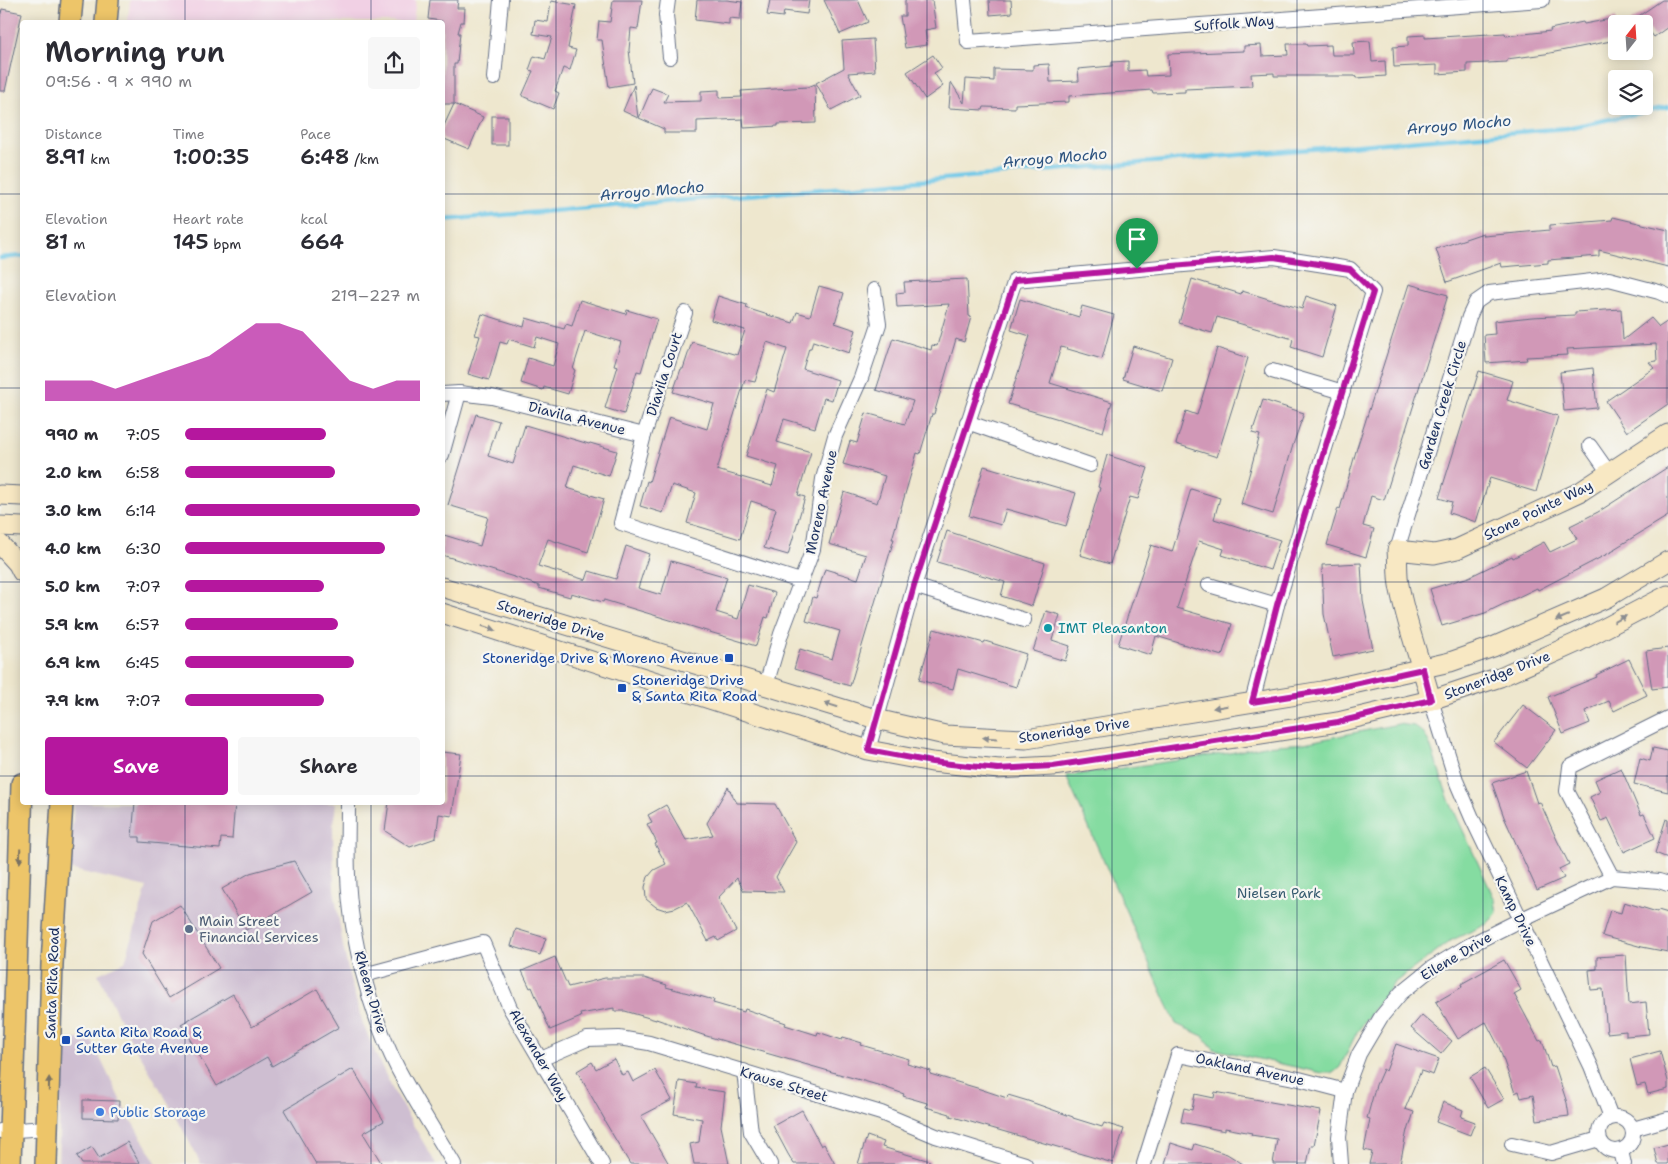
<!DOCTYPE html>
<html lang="en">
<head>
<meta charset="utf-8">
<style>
  :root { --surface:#fff; --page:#f7f7f7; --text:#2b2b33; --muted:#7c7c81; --accent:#b5179e }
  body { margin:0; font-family:"Shantell Sans",sans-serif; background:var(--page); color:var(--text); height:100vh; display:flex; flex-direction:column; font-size:19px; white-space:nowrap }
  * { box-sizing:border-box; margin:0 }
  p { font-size:16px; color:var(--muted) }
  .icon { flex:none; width:28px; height:28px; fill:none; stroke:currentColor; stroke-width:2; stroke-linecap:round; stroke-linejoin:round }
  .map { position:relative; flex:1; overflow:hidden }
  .panel { position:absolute; left:20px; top:20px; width:425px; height:785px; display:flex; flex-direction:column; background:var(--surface); border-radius:5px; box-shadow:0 2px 12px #0003 }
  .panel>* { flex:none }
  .needle { width:32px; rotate:17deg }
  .tools { position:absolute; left:1608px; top:15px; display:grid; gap:10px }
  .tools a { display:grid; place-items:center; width:45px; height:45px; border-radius:5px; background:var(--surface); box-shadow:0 2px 12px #0003; font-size:25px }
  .pin { position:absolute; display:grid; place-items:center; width:42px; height:42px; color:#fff; margin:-51px -21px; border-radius:50% 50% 50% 0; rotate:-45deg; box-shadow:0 0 5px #0007 }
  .pin .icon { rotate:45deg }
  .round { display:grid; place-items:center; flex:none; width:52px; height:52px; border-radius:5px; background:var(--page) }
  .headline { display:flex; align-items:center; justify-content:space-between; height:85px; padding:0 25px }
  h1 { font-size:28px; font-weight:600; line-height:38px }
  .metrics { display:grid; grid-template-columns:repeat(3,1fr); gap:8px; height:85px; padding:5px 25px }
  .metrics div { display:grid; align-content:center }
  .metrics b { font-size:21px; font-weight:600 }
  .metrics small { font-size:14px; font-weight:400 }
  .metrics p { font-size:14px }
  .chart { height:140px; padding:10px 25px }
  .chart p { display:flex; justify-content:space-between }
  .chart svg { width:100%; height:90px; margin-top:5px; fill:var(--accent); opacity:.7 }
  .cta { display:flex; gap:10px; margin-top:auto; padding:10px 25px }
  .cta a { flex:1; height:58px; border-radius:5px; background:var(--accent); color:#fff; font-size:20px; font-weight:600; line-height:58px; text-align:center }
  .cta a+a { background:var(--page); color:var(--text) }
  ul { padding:0 25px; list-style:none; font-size:16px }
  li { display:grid; grid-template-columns:80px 60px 1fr; align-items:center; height:38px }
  li i { height:12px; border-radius:6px; background:var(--accent) }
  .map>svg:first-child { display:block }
</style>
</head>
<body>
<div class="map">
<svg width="1668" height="1164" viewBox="0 0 1668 1164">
  <rect width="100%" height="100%" fill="#f6f6f2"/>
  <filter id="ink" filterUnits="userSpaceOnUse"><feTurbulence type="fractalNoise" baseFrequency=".02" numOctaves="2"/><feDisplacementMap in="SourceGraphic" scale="10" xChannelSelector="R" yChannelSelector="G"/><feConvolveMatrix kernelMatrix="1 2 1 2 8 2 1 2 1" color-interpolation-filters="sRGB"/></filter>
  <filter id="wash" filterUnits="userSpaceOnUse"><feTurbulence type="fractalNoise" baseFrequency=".0096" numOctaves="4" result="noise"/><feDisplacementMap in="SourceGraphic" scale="20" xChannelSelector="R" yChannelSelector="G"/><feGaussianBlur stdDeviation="1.12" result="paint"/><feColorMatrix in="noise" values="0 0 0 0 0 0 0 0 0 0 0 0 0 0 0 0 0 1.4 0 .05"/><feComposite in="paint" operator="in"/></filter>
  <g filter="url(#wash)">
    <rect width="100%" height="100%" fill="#eee7ce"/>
    <path fill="#f1d0e4" d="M130 0H416L413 22H128Z"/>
    <g fill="#cebed1">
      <path d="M74 803H336L333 828 334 889 343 946 350 979 363 1024 377 1057 395 1094 436 1164H201L173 1111 123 1026 98 974 125 962 147 887 69 869Z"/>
      <path d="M62 1039H91L125 1110 157 1164H58Z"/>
    </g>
    <path fill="#85dca1" stroke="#508680" d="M1398 724 1414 726 1423 733 1429 742 1449 800 1495 900 1497 913 1487 924 1450 941 1394 983 1357 1032 1340 1067 1333 1073H1322L1214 1049 1203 1036 1176 1024 1066 776 1230 753 1265 746 1304 743Z"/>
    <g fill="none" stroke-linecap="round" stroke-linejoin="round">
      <g stroke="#68c5e6" stroke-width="4.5">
        <path d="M442 220 1567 128 1668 107"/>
        <path d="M0 258 22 256"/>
      </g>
    </g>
    <g id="blocks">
      <g fill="#d198b7" fill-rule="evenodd">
        <path d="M430 0H458L457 8H465L464 22H461L458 33H460L457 64H454V104H442V21L428 19Z"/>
        <path d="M613 0H642L638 29 631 28 629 50 633 83 609 87 602 40H597L599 21 610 22Z"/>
        <path d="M697 0H727L742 2 740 19 729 18V24L695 20Z"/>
        <path d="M770 0H809L807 14 784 11 783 17 767 15Z"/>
        <path d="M824 0H858L868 22 840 34Z"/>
        <path d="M905 0H932L936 28 925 30 927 45 905 48 900 16H905Z"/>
        <path d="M989 0H1011L1012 13 990 15Z"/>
        <path d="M1662 0H1668V27L1654 37 1644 24H1627Z"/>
        <path d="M551 1 576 5 568 48 576 50 570 70 563 68 555 91 559 93 553 109 522 96 533 71 529 70 534 56 545 59 552 37 533 34 535 20 548 22Z"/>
        <path d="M2 9 22 13 5 91H0V18Z"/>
        <path d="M1616 18V40L1545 54 1507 59V62L1467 64V72L1437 74V65L1394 67 1393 47 1408 46V36L1425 35V38L1505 33 1506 36 1551 31 1550 29 1583 22 1584 24Z"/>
        <path d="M873 39 875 71 848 73 860 95 831 110 816 83 844 68 842 41Z"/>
        <path d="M1370 41 1372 62 1385 61 1386 76 1356 78 1355 76H1274V73L1251 74 1252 86 1185 89V92L1153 93 1152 90 1069 96V102L1015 104V108L984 107 983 110 949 108 951 82 964 103 966 79 994 81V69L1033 70V65L1049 64 1050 82 1079 81 1078 69 1112 66V62L1128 61V71L1145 70 1146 76 1169 75 1168 54 1244 51V46L1261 45 1262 56 1288 55 1287 44H1306L1307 46 1331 45 1332 55H1354L1353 42Z"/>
        <path d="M933 55 942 68 934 73 943 86 925 99 907 72Z"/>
        <path d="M815 84 816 123 778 124V126L744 128 743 119 697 121V133H664V129L639 118 652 88 668 94 664 102 701 101V91L719 90V98L742 97 741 91 808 87Z"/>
        <path d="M634 85 638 118 623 111Z"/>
        <path d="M454 104 483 117 469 149 442 138V130Z"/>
        <rect x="492" y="116" width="16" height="29"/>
        <path d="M1613 217 1668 230V267L1599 250V256L1548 260V263L1502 267 1501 263 1447 282 1436 249 1483 233 1484 236 1550 230V225L1612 220Z"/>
        <path d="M967 279 969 316 971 317 964 342 956 339 934 414H932L920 454 917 453 892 539H894L850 686 794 669 800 649 832 659 840 631 806 621 813 597 816 598 825 569 858 579 866 555 829 544 844 492 877 503 885 476 843 464 850 441 857 443 866 413 905 424 913 401 876 390 893 338 931 350 932 345 937 346 949 304 897 307 896 293 905 292 904 282Z"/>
        <path d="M1192 279 1241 294 1242 291 1302 309 1306 296 1337 306 1322 357 1291 347 1293 339 1217 317 1212 333 1179 323Z"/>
        <path d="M1409 284 1448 295 1384 500 1371 496 1363 526 1374 529 1366 557 1327 545 1338 508 1340 509 1356 451Z"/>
        <path d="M819 286 844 293 835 323 856 330 849 353 813 341 811 348H809L803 369 838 380 832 400 824 398 815 428 784 419 777 442 811 452 798 495 805 497 788 555 764 548 776 509 751 501 740 539 687 523 696 493 672 485 663 513 640 506 647 481 649 482 669 417 707 429 714 404 673 392 681 369H683L692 342 737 355 745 330 711 320 718 296 747 305 746 308 793 323 797 312 810 316ZM767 342 787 349 774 392 767 389 746 456 778 466 772 486 717 470 745 380 755 382Z"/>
        <path d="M1020 299 1079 317 1082 306 1114 315 1102 359 1061 347 1050 383 1112 402 1103 432 1008 404 1030 336 1011 330Z"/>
        <path d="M580 300 626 314 627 310 657 319 641 372 637 371 624 414 605 408 618 366 614 365 621 342 585 331 573 369 575 370 568 394 544 387 543 390 521 383 528 358 553 366 559 344 537 337 534 347 509 339 507 344 500 342 489 380 468 374 480 336 475 335 482 314 524 327 526 318 564 329 566 324 572 326Z"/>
        <path d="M1621 309 1623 340 1651 318 1659 327 1668 321V404L1627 432 1606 401 1654 368 1649 362 1657 361 1656 344 1567 349 1568 355 1526 357 1527 360 1486 363 1484 335 1495 334 1494 321 1532 317 1575 315V312Z"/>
        <path d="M1133 346 1172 358 1162 391 1123 379Z"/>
        <path d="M1217 348 1248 358 1217 457 1176 444 1186 411 1197 415Z"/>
        <path d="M1593 368 1597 408 1564 411 1560 372Z"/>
        <path d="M1479 371 1513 381 1507 400 1558 416 1536 492 1490 478 1476 522 1449 513 1452 502 1439 498Z"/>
        <path d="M1263 400 1304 413 1293 445 1273 514 1241 504 1260 435 1252 433Z"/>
        <path d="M476 414 499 421 488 456 513 464 525 425 589 444 590 443 617 451 609 476 574 465 567 488 604 499 588 552 548 539 538 566 586 580 589 571 616 579 626 546 649 554 638 588 661 595 671 561 727 577 716 612 738 619 748 585 775 593 768 618 765 617 756 646 604 600 603 602 571 593 570 597 539 588V586L514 577 442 555V542L444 535 480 546 488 517 448 505Z"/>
        <path d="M1107 455 1148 468 1138 499 1130 497 1110 564 1080 555 1100 488 1098 487Z"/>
        <path d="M984 466 1076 493 1066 526 1006 509 1001 525 969 516Z"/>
        <path d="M1668 467V516L1614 549 1615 550 1538 590 1537 588 1485 613 1442 626 1430 589 1469 577 1512 556 1513 558 1544 542 1550 552 1577 539 1570 526 1598 512Z"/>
        <path d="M1191 489 1220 498 1214 519 1280 540 1270 570 1222 555 1224 549 1199 541 1177 608 1232 624 1222 656 1156 636 1151 655 1118 645 1151 545 1172 552Z"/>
        <path d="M947 531 1045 563 1032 606 1001 596 1005 582 937 562Z"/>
        <path d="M1361 563 1363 600 1373 649 1333 657 1324 614 1322 565Z"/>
        <path d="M1046 611 1060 615 1052 640 1070 646 1065 661 1033 651Z"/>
        <path d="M934 629 984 643 985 641 1026 654 1016 687 958 669 953 689 919 680Z"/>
        <path d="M1668 648V687L1652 689 1646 651Z"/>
        <path d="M1629 659 1647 695 1614 711 1609 701 1585 711 1590 723 1563 734 1548 697 1597 677 1596 675Z"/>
        <path d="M1523 705 1556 730 1527 768 1494 742Z"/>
        <path d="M1653 748 1668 751V792L1634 784 1640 758 1650 761Z"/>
        <path d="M442 752 461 754 452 816 439 814 436 838 410 847 385 831 389 802H442Z"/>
        <path d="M1621 768 1641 815 1644 814 1655 838 1624 852 1608 818 1601 821 1590 797 1600 792 1595 780Z"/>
        <path d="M1526 771 1537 803 1540 802 1557 840 1569 864 1559 869 1564 878 1537 890 1504 817 1492 783Z"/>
        <path d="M728 787 737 803 775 804 796 842 776 877 784 892 744 891 737 878 718 898 736 931 718 941 716 937 708 941 687 902 675 908 665 910 656 907 646 899 645 887 648 877 654 870 666 864 655 844 657 843 647 824 652 822 648 815 666 805 686 840 713 835 707 823Z"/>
        <path d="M135 802H235L232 839 221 838 220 849 140 842V837H132Z"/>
        <path d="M1666 819 1668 820V858L1655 853Z"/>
        <path d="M294 861 312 892 246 930 222 889 250 873Z"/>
        <path d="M1624 902 1657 912 1658 910 1668 913V952L1642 947 1602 936 1610 910 1621 913Z"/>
        <path d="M180 905 219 968 169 998 142 954 153 921Z"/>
        <path d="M516 929 546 938 540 955 511 946Z"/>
        <path d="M1626 955 1629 1004 1646 1002 1649 1034 1626 1036V1031L1607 1033 1603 989 1591 990 1589 970 1597 969V957Z"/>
        <path d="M555 957 568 987 605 978H644L667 985 666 987 714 1000 713 1003 744 1012 745 1009 763 1015 786 1023 785 1025 817 1035 818 1032 842 1040 843 1037 862 1043 861 1045 909 1059 907 1064 931 1071 930 1074 977 1088 1007 1098 1008 1095 1028 1101 1073 1117V1118L1102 1127 1104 1123 1124 1129 1113 1163 950 1116V1114L926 1107 927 1103 903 1096 904 1094 881 1086 703 1035 656 1019V1020L625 1011H614V1008L580 1014 581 1017 550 1030 532 987 530 988 522 971Z"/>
        <path d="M1504 960 1521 990 1514 994 1539 1041 1542 1040 1551 1067 1555 1066 1567 1103 1569 1116 1537 1120 1533 1095 1521 1098 1519 1091 1515 1093 1499 1047 1486 1022 1458 1039 1436 1002 1462 987 1461 984Z"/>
        <path d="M317 989 339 1027 272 1066 267 1057 217 1086 181 1024 233 994 252 1027Z"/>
        <path d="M1422 1015 1452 1041 1441 1054 1411 1028Z"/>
        <path d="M1396 1044 1439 1059 1433 1075 1421 1071 1405 1109 1414 1112 1408 1131 1407 1130 1400 1164H1369L1372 1152 1364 1150 1370 1119 1367 1118 1376 1085 1383 1069 1386 1071Z"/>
        <path d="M1660 1051 1668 1081V1089L1648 1094 1645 1084 1637 1086 1630 1059Z"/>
        <path d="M614 1059 622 1075 628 1072 633 1082 655 1070 672 1100 641 1116 669 1164H630L604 1120H605L577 1071 592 1062 596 1069Z"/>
        <path d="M1485 1068 1504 1099 1488 1108 1470 1077Z"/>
        <path d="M353 1069 384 1121 363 1133 382 1164H316L284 1110Z"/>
        <path d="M679 1081 697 1084 696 1088 725 1092 721 1126 729 1164H694L690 1144 699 1142 702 1119 674 1114Z"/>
        <path d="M1215 1092 1321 1111 1314 1145H1311L1307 1164H1273L1277 1139 1251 1135 1252 1133 1225 1128V1131L1181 1122 1184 1108 1192 1110 1195 1094 1214 1098Z"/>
        <path d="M83 1100 119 1101 118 1119 83 1118Z"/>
        <path d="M1443 1102 1463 1110 1461 1117 1475 1122 1470 1135 1436 1122Z"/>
        <path d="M802 1110 821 1146 824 1144 835 1164H794L788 1154 773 1126Z"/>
        <path d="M867 1136 884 1142 882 1147 930 1161V1164H858Z"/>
        <path d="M127 1142 140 1164H82L77 1156 92 1147 99 1158Z"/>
        <path d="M1171 1143 1193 1150 1195 1144 1227 1154 1243 1164H1165Z"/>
        <path d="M1668 1144V1164H1658L1654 1148Z"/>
      </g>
    </g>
  </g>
  <g filter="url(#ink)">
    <use href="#blocks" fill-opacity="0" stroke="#656f85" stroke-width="1"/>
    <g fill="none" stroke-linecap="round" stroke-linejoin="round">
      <g stroke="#656f85" stroke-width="16">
        <g id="street">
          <path d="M668 0 666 15 670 57"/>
          <path d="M964 0 968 42 1542 0"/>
          <path d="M494 78 501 0"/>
          <path d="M685 313 644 435 621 523 800 581"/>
          <path d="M1272 371 1343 392"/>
          <path d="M442 394 459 393 492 397 644 435"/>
          <path d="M967 422 1090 465"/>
          <path d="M1590 446 1609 473"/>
          <path d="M442 455 459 393"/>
          <path d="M1397 550 1469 317 1476 302 1489 293 1609 279 1659 292 1668 296"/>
          <path d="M1209 585 1277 605"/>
          <path d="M914 586 1024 620"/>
          <path d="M766 685 781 634 813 549 823 479 835 436 861 378 879 324 874 290"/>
          <path d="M1431 700 1457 783 1472 818 1591 1066 1611 1117"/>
          <path d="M868 750 914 586 1015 280 1274 257 1350 269 1373 292 1277 605 1252 702"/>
          <path d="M348 802C348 827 347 851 348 875 350 936 370 1014 398 1069 415 1101 435 1132 454 1164"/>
          <path d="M1612 877 1567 791 1570 767 1668 718"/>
          <path d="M364 975 483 943 510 1008 602 1164"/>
          <path d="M541 1059 587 1039 619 1038 649 1043 881 1113 936 1136 1025 1164"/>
          <path d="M744 1071 751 1132 770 1164"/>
          <circle cx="1616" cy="1134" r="17"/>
          <path d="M1633 1129 1668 1119"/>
          <path d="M0 1131 48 1128"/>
          <path d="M1512 1144 1551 1153 1599 1139"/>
          <path d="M1621 1151 1624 1164"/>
          <path d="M1144 1164 1178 1055 1299 1079 1345 1091"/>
          <path d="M1341 1164 1339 1137 1345 1091 1359 1054 1381 1017 1401 993 1432 968 1468 946 1520 920 1612 877 1659 881 1668 884"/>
        </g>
      </g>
      <g stroke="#656f85" stroke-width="21">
        <g id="secondary">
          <path d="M0 495 22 496"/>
          <path d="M0 526 22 527"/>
          <path d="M0 544 18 564 22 572"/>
          <path d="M442 587 876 719 945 735 1026 739 1322 691 1450 662 1493 647 1606 598 1668 561"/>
          <path d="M442 613 868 750 932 762 999 769 1053 766 1338 722 1431 700 1500 677 1576 643 1668 595"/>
          <path d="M1431 700C1421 662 1406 624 1399 585 1397 574 1398 561 1397 550L1434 554 1457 549 1580 492 1668 434"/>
        </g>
      </g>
      <g stroke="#656f85" stroke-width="24">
        <g id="primary">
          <path d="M70 22 72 0"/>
          <path d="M106 22 108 0"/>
          <path d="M10 1164 22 784"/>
          <path d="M46 1164 52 964 62 802"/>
        </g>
      </g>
      <use href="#street" stroke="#fff" stroke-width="14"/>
      <use href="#secondary" stroke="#f8e8c3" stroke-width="19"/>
      <use href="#primary" stroke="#edc569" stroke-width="21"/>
    </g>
    <defs><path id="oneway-solid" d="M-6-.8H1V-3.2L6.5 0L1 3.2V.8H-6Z" transform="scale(1.25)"/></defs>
    <g fill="#8a8c90">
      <use href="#oneway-solid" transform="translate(1562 618) rotate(157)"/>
      <use href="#oneway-solid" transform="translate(1620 619) rotate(-28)"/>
      <use href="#oneway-solid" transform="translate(489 628) rotate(18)"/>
      <use href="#oneway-solid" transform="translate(831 705) rotate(-163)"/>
      <use href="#oneway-solid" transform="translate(1220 707) rotate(171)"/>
      <use href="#oneway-solid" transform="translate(990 738) rotate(-177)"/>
    </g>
    <g fill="#797263">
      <use href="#oneway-solid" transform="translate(20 856) rotate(92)"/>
      <use href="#oneway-solid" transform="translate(49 1084) rotate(-89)"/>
    </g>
  </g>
  <g fill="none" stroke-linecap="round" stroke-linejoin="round" filter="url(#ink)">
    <g stroke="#fff" stroke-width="10">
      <path id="route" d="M1274 257 1350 269 1373 292 1277 605 1252 702 1322 691 1423 669 1431 700 1338 722 1053 766 998 769 932 762 868 750 914 586 1015 280Z"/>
    </g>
    <use href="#route" stroke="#b5179e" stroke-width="6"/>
  </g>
  <path fill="none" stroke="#1b2f5e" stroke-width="1" stroke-opacity="0.55" d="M185 0V22M371 0V22M556 0V1164M741 0V1164M927 0V1164M1112 0V1164M1297 0V1164M1483 0V1164M0 194H22M442 194H1668M0 388H22M442 388H1668M0 582H22M442 582H1668M0 776H22M442 776H1668M185 802V1164M371 802V1164M0 970H1668"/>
  <circle fill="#0f9aa8" stroke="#f6f6f2" stroke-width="2" cx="1048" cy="628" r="5"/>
  <g fill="#1a4fb4" stroke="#f6f6f2" stroke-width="2">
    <rect x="724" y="653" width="10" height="10" rx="2.5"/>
    <rect x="617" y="683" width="10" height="10" rx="2.5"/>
    <rect x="61" y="1035" width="10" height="10" rx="2.5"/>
  </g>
  <circle fill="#5c6f8a" stroke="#f6f6f2" stroke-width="2" cx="189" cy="929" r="5"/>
  <circle fill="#3f7fe0" stroke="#f6f6f2" stroke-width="2" cx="100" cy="1112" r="5"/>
  <g text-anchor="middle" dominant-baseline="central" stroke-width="4.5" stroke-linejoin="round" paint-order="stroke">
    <g font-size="14" fill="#1b2f5e" stroke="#f6f6f2">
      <text transform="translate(1234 23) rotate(-4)">Suffolk Way</text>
      <text transform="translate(664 374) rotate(-72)">Diavila Court</text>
      <text transform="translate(1442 405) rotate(-73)">Garden Creek Circle</text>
      <text transform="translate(577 418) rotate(14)">Diavila Avenue</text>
      <text transform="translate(821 502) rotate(-78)">Moreno Avenue</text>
      <text transform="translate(1538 510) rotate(-26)">Stone Pointe Way</text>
      <text transform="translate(551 620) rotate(17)">Stoneridge Drive</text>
      <text transform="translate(1497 675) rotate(-21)">Stoneridge Drive</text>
      <text transform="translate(1074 730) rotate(-8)">Stoneridge Drive</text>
      <text transform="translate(1516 911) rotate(64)">Kamp Drive</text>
      <text transform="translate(1456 956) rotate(-31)">Eilene Drive</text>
      <text transform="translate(52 983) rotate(-88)">Santa Rita Road</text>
      <text transform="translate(371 992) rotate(74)">Rheem Drive</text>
      <text transform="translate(539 1055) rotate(60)">Alexander Way</text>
      <text transform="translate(1250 1069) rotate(12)">Oakland Avenue</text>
      <text transform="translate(784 1084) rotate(17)">Krause Street</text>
    </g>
    <g font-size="14" fill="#0d838f" stroke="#f6f6f2" text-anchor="start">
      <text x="1058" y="628">IMT Pleasanton</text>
    </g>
    <g font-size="14" fill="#164399" stroke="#f6f6f2" text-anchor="start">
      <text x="719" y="658" text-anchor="end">Stoneridge Drive &amp; Moreno Avenue</text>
      <text x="632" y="680">Stoneridge Drive<tspan x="632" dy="16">&amp; Santa Rita Road</tspan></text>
      <text x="76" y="1032">Santa Rita Road &amp;<tspan x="76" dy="16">Sutter Gate Avenue</tspan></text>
    </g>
    <g font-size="14" fill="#365a6f" stroke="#f6f6f2">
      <text x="1279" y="893">Nielsen Park</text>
    </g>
    <g font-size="14" fill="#4e5e75" stroke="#f6f6f2" text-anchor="start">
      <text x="199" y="921">Main Street<tspan x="199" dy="16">Financial Services</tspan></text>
    </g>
    <g font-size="14" fill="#366cbe" stroke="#f6f6f2" text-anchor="start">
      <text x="110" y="1112">Public Storage</text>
    </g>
    <g font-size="15" font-style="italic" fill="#2e5480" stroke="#f6f6f2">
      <text transform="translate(1459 125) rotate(-5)">Arroyo Mocho</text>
      <text transform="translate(1055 158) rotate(-5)">Arroyo Mocho</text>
      <text transform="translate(652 191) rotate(-5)">Arroyo Mocho</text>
    </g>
  </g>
</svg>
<div class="tools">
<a><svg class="needle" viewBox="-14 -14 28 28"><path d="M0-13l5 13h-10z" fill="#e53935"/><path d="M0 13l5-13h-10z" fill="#7c7c81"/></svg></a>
<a><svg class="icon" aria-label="layers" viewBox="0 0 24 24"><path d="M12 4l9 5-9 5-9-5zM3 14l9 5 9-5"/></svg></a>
</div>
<div class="pin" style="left:1137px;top:269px;background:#1e9e55"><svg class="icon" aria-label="arrive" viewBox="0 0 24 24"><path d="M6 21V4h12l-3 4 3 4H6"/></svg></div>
<section class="panel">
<div class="headline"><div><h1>Morning run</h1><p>09:56 · 9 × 990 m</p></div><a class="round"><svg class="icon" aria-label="share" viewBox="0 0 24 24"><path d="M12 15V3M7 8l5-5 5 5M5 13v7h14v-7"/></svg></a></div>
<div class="metrics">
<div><p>Distance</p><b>8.91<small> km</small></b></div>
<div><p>Time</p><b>1:00:35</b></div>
<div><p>Pace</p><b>6:48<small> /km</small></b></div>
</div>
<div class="metrics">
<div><p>Elevation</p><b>81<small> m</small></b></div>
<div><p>Heart rate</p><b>145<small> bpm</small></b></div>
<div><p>kcal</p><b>664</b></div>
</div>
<div class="chart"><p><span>Elevation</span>219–227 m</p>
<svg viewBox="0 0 160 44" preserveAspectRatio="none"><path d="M0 44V34L10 34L20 34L30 38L40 34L50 30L60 26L70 22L80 14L90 6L100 6L110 10L120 22L130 34L140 38L150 34L160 34V44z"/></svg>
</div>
<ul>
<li><b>990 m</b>7:05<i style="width:60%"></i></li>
<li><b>2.0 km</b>6:58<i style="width:64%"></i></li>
<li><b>3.0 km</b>6:14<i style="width:100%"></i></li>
<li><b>4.0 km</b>6:30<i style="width:85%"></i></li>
<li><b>5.0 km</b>7:07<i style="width:59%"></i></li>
<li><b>5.9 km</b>6:57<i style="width:65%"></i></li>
<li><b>6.9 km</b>6:45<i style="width:72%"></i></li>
<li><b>7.9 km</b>7:07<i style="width:59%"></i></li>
</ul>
<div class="cta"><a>Save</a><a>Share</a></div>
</section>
</div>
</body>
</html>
